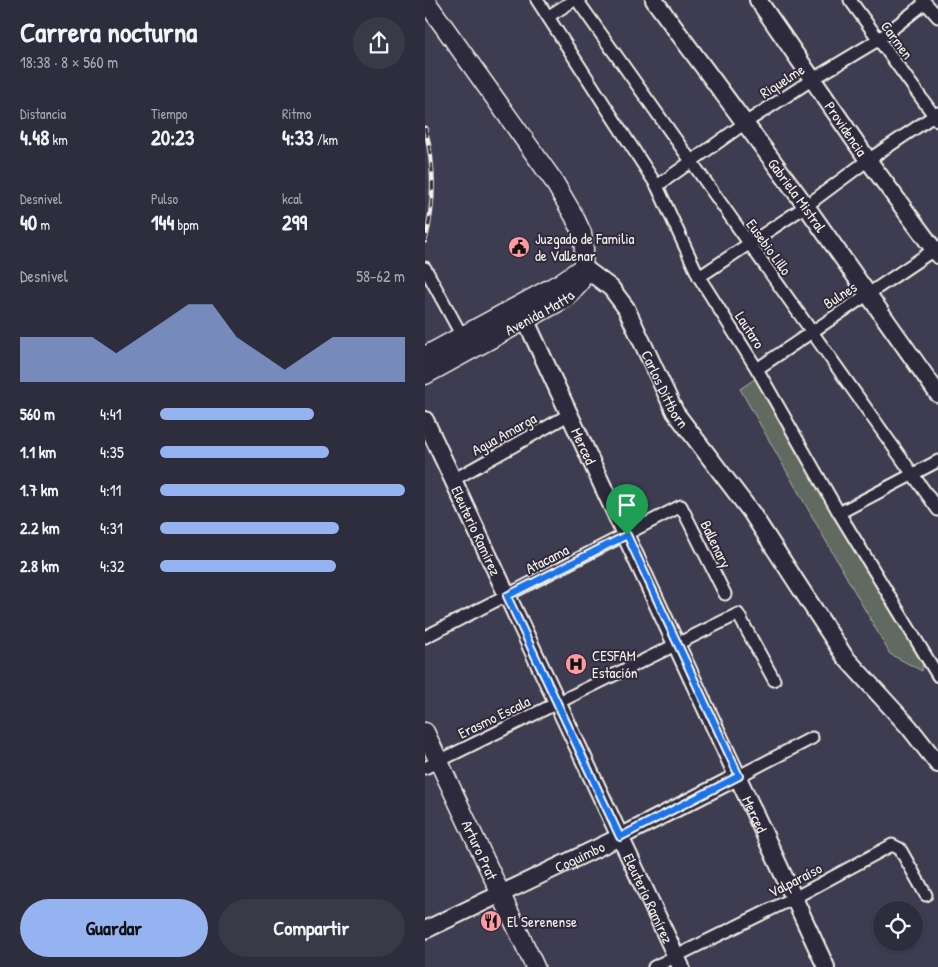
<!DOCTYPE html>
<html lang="es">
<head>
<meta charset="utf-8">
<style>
  :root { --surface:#2e2d3d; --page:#3a3948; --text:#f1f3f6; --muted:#a7a8b0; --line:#494957; --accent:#95b2f1 }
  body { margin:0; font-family:"Patrick Hand",sans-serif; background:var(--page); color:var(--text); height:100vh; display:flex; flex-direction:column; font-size:19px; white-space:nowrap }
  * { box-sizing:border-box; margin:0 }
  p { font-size:16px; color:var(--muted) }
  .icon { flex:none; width:28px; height:28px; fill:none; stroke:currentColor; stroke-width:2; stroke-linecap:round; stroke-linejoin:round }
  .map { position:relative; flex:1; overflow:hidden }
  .details { display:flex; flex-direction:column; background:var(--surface); width:425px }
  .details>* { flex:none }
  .controls { position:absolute; left:448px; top:901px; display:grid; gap:10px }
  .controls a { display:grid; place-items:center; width:50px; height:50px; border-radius:50%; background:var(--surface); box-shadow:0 1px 4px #0004,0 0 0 1px var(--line); font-size:25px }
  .pin { position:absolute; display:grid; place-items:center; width:42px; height:42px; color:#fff; margin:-51px -21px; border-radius:50% 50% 50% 0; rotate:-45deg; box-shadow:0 0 5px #0007 }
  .pin .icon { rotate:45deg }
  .round { display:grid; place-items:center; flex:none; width:52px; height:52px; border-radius:26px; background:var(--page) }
  .headline { display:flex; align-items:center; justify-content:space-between; height:85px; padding:0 20px }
  h1 { font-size:28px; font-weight:800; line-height:38px }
  .stats { display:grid; grid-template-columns:repeat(3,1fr); gap:8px; height:85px; padding:5px 20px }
  .stats div { display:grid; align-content:center }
  .stats b { font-size:21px; font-weight:800 }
  .stats small { font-size:14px; font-weight:400 }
  .stats p { font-size:14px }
  .chart { height:140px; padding:10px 20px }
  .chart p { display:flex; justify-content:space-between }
  .chart svg { width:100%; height:90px; margin-top:5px; fill:var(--accent); opacity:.7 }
  .primary-button { display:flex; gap:10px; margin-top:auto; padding:10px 20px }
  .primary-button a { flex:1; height:58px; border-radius:30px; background:var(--accent); color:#111; font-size:20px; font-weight:800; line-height:58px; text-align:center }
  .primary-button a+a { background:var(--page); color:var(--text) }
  ul { padding:0 20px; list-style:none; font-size:16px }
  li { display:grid; grid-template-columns:80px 60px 1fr; align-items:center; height:38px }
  li i { height:12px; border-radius:6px; background:var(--accent) }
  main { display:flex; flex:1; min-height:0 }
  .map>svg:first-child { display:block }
</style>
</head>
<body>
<main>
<section class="details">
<div class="headline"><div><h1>Carrera nocturna</h1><p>18:38 · 8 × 560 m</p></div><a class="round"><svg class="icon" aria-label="share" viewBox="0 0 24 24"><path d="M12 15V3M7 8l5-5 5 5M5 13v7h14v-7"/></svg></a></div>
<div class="stats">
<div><p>Distancia</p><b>4.48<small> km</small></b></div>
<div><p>Tiempo</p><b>20:23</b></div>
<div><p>Ritmo</p><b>4:33<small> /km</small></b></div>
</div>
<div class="stats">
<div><p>Desnivel</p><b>40<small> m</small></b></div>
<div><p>Pulso</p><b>144<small> bpm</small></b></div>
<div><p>kcal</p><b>299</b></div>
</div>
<div class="chart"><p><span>Desnivel</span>58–62 m</p>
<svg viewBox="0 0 160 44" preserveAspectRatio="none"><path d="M0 44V22L10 22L20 22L30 22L40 30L50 22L60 14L70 6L80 6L90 22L100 30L110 38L120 30L130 22L140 22L150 22L160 22V44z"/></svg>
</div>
<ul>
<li><b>560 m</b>4:41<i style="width:63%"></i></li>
<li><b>1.1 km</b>4:35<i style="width:69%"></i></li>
<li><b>1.7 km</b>4:11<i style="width:100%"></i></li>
<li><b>2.2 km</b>4:31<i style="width:73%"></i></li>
<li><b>2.8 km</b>4:32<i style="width:72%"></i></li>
</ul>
<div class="primary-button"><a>Guardar</a><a>Compartir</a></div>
</section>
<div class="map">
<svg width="513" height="967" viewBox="0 0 513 967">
  <rect width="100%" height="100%" fill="#3e3c51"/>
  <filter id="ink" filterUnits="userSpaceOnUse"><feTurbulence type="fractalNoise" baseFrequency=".02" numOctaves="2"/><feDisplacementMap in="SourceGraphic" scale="10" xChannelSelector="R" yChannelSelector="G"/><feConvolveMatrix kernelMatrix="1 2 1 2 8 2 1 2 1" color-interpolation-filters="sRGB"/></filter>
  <g filter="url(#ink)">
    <path fill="#616b60" stroke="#aaaea4" d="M331 378 405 510 498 659 497 671 465 654 315 389Z"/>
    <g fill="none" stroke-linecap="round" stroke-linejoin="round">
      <g stroke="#f4f1e8" stroke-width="15">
        <g id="street">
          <path d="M112 0 232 186 274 277 332 369 414 513 513 676"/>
          <path d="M152 0 513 510"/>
          <path d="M425 0 513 121"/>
          <path d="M498 0 513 17"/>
          <path d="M124 16 149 0"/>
          <path d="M232 186 320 123 388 79 453 40 500 3"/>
          <path d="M0 268 37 336"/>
          <path d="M274 277 381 206 443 160 513 113"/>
          <path d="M332 369 513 247"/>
          <path d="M28 480 145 414"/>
          <path d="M414 513 513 461"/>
          <path d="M0 637 256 506 300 594"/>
          <path d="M0 768 313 614 349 680"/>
          <path d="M314 776 387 738"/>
          <path d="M229 967 369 898 467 845 475 849 501 895"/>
        </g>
      </g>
      <g stroke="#f4f1e8" stroke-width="20">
        <g id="secondary">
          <path id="s1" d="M229 0 381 206 513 394"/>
          <path id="s2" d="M333 0 443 160 513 255"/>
          <path id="s3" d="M158 267 186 288 201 308 250 412 326 512 420 657 484 727 513 764"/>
          <path id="s4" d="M95 308 401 967"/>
          <path id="s5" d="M0 420 256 967"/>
          <path id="s6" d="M0 930 195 837 314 776"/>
        </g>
      </g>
      <g stroke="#f4f1e8" stroke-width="21">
        <g id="primary">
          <path d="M0 356 135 283 158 267"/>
          <path id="s7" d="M0 375 141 298 155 282 158 267 159 249 157 233 149 216 128 180 0 0"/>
          <path id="s8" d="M0 732 110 967"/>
        </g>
      </g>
      <use href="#street" stroke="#2f2a3d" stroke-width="11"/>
      <use href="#secondary" stroke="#2f2a3d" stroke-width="16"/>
      <use href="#primary" stroke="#2f2a3d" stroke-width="18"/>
      <g stroke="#f4f1e8" stroke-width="5">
        <path id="rail" d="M0 128C10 166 10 203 0 241"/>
      </g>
      <use href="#rail" stroke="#2f2a3d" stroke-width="3" stroke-dasharray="9" stroke-linecap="butt"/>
    </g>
  </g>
  <g fill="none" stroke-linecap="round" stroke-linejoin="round" filter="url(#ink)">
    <g stroke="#fff" stroke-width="10">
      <path id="route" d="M202 535 314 776 195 837 82 596Z"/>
    </g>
    <use href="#route" stroke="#1a73e8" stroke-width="6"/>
  </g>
  <defs>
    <g id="civic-disc" transform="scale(1.125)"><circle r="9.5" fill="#ff9aa2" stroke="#2f2a3d"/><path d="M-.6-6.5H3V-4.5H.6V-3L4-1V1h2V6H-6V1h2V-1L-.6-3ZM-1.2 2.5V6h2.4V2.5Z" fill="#111"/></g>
    <g id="hospital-disc" transform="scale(1.125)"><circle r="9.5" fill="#ff9aa2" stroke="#2f2a3d"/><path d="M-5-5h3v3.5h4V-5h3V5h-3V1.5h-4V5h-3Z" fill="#111"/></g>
    <g id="restaurant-disc" transform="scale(1.125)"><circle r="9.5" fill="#ff9aa2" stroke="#2f2a3d"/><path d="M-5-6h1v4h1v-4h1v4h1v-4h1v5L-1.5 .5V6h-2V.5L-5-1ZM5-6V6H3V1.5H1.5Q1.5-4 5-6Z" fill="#111"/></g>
  </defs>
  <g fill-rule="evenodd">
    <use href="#civic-disc" x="94" y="247"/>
    <use href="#hospital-disc" x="151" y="664"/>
    <use href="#restaurant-disc" x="66" y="921"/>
  </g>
  <g text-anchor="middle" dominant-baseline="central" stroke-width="4" stroke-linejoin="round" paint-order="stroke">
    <g font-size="15" fill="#f4f1e8" stroke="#2f2a3d">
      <text transform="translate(472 40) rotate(54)">Carmen</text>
      <text transform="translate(357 81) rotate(-33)">Riquelme</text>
      <text stroke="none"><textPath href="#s2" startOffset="156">Providencia</textPath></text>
      <text stroke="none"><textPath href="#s1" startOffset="242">Gabriela Mistral</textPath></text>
      <text transform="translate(344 247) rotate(54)">Eusebio Lillo</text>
      <text transform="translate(415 295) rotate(-33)">Bulnes</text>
      <text stroke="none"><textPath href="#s7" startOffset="130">Avenida Matta</textPath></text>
      <text transform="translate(325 330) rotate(57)">Lautaro</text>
      <text stroke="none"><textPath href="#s3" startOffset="150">Carlos Dittborn</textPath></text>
      <text transform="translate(79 434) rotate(-29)">Agua Amarga</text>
      <text stroke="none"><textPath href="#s4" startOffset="152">Merced</textPath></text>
      <text stroke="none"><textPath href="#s5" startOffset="122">Eleuterio Ramírez</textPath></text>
      <text transform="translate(291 544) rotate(64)">Ballenary</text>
      <text transform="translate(122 559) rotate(-27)">Atacama</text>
      <text transform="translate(69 717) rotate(-26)">Erasmo Escala</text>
      <text stroke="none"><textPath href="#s4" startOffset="558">Merced</textPath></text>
      <text stroke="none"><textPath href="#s8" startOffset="130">Arturo Prat</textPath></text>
      <text stroke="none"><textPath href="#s6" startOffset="171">Coquimbo</textPath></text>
      <text transform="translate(370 880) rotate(-27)">Valparaíso</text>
      <text stroke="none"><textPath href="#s5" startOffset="528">Eleuterio Ramírez</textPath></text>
    </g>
    <g font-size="15" fill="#f4f1e8" stroke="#2f2a3d" text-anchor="start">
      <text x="110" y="238">Juzgado de Familia<tspan x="110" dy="17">de Vallenar</tspan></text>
      <text x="167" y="655">CESFAM<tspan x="167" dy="17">Estación</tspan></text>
      <text x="82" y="921">El Serenense</text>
    </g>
  </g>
</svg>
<div class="controls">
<a><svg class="icon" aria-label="locate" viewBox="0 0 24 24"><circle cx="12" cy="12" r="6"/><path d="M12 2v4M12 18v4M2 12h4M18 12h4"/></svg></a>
</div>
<div class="pin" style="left:202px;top:535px;background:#1e9e55"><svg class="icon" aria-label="arrive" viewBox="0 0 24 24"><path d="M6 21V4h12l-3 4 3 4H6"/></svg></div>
</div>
</main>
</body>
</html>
